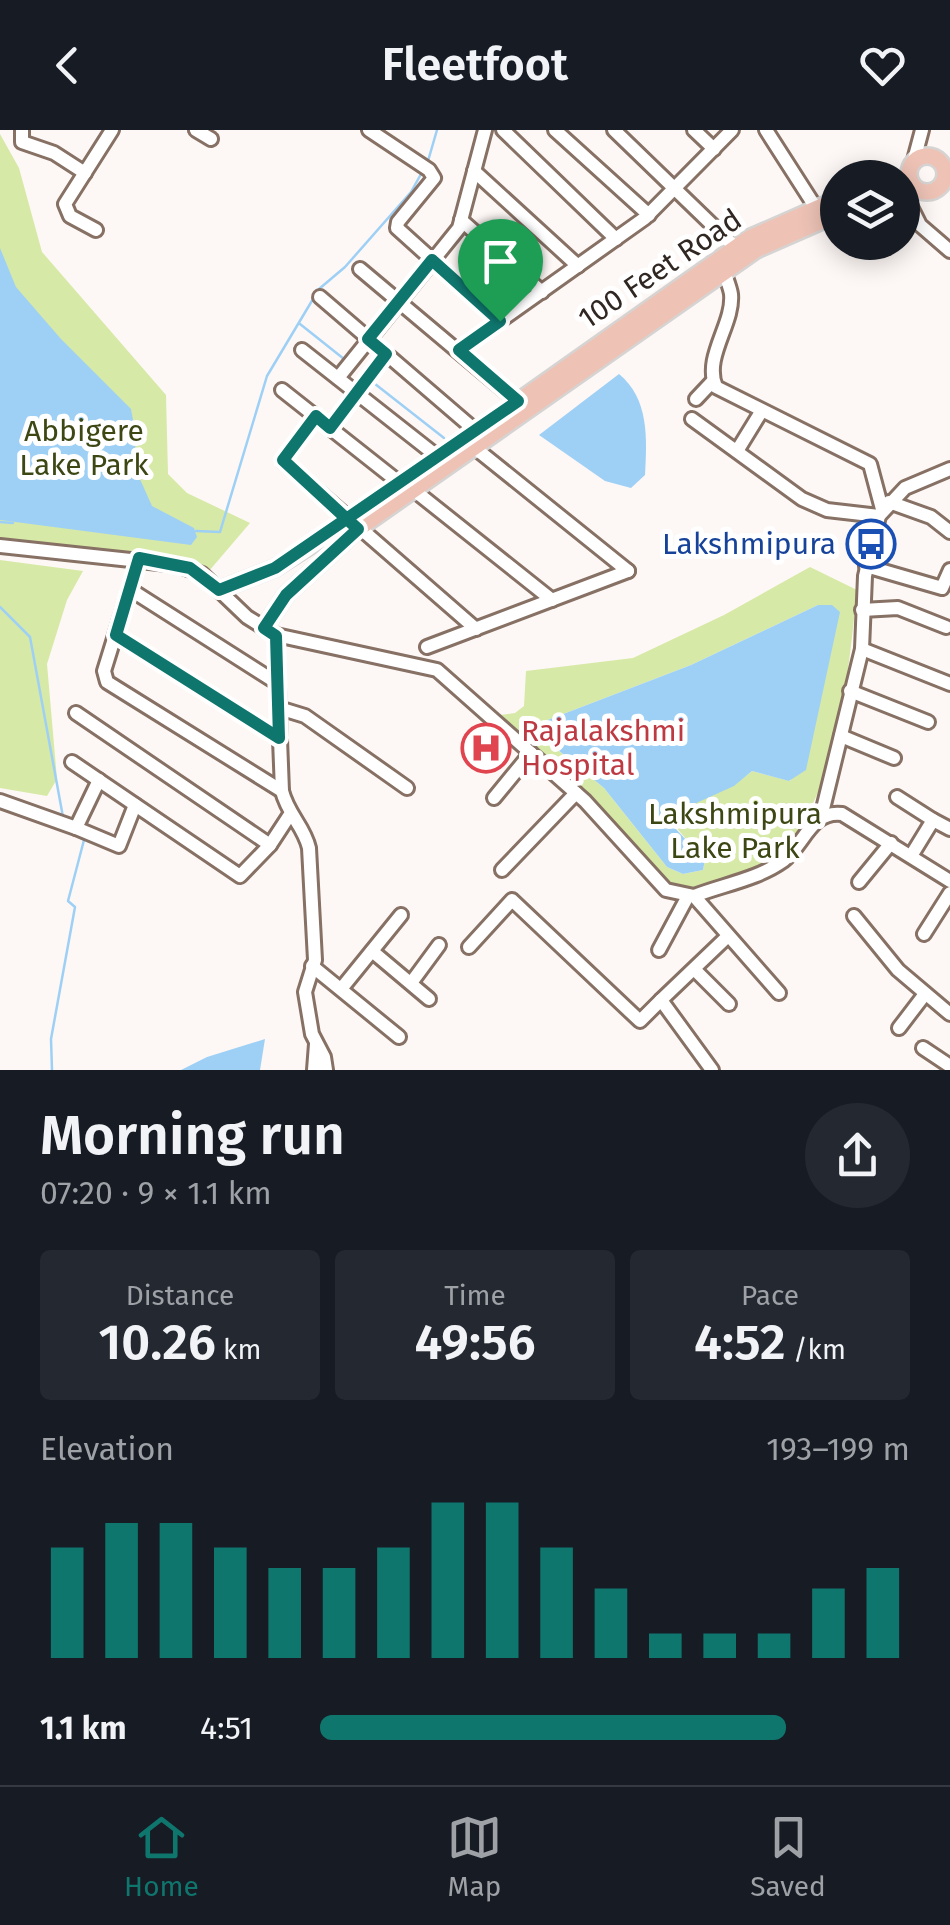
<!DOCTYPE html>
<html lang="en">
<head>
<meta charset="utf-8">
<style>
  :root { --surface:#171b24; --page:#242831; --text:#f1f3f6; --muted:#9ea1a6; --line:#363941; --accent:#0f766e }
  body { margin:0; font-family:"Fira Sans",sans-serif; background:var(--page); color:var(--text); height:100vh; display:flex; flex-direction:column; font-size:38px; white-space:nowrap }
  * { box-sizing:border-box; margin:0 }
  p { font-size:32px; color:var(--muted) }
  .icon { flex:none; width:55px; height:55px; fill:none; stroke:currentColor; stroke-width:2; stroke-linecap:round; stroke-linejoin:round }
  .map { position:relative; height:940px; overflow:hidden }
  .panel { display:flex; flex-direction:column; background:var(--surface); flex:1 }
  .panel>* { flex:none }
  .controls { position:absolute; left:820px; top:30px; display:grid; gap:20px }
  .controls a { display:grid; place-items:center; width:100px; height:100px; border-radius:50%; background:var(--surface); box-shadow:0 5px 25px #0003; font-size:50px }
  .pin { position:absolute; display:grid; place-items:center; width:85px; height:85px; color:#fff; margin:-102px -42px; border-radius:50% 50% 50% 0; rotate:-45deg; box-shadow:0 0 10px #0007 }
  .pin .icon { rotate:45deg }
  .round { display:grid; place-items:center; flex:none; width:105px; height:105px; border-radius:52px; background:var(--page) }
  .overview { display:flex; align-items:center; justify-content:space-between; height:170px; padding:0 40px }
  h1 { font-size:55px; font-weight:600; line-height:75px }
  .stats { display:grid; grid-template-columns:repeat(3,1fr); gap:15px; height:170px; padding:10px 40px }
  .stats div { display:grid; align-content:center; border-radius:10px; background:var(--page); text-align:center }
  .stats b { font-size:50px; font-weight:600 }
  .stats small { font-size:28px; font-weight:400 }
  .stats p { font-size:28px }
  .chart { height:280px; padding:20px 40px }
  .chart p { display:flex; justify-content:space-between }
  .chart svg { width:100%; height:180px; margin-top:10px; stroke:var(--accent); stroke-width:6 }
  ul { padding:0 40px; list-style:none; font-size:32px }
  li { display:grid; grid-template-columns:160px 120px 1fr; align-items:center; height:75px }
  li i { height:25px; border-radius:12px; background:var(--accent) }
  header { display:flex; justify-content:space-between; align-items:center; height:130px; padding:0 40px; background:var(--surface); font-size:45px; font-weight:600 }
  .tab-bar { display:flex; justify-content:space-around; align-items:center; height:140px; border-top:2px solid var(--line); background:var(--surface); font-size:28px; color:var(--muted) }
  .tab-bar a { display:grid; justify-items:center; gap:5px }
  .tab-bar .current { color:var(--accent) }
  .map>svg:first-child { display:block }
</style>
</head>
<body>
<header><svg class="icon" aria-label="back" viewBox="0 0 24 24"><path d="M15 5l-7 7 7 7"/></svg>Fleetfoot<svg class="icon" aria-label="heart" viewBox="0 0 24 24"><path d="M12 20l-8-8c-3-5 5-10 8-4 3-6 11-1 8 4z"/></svg></header>
<div class="map">
<svg width="950" height="940" viewBox="0 0 950 940">
  <rect width="100%" height="100%" fill="#fdf8f5"/>
  <g fill="#d7e9a6" fill-rule="evenodd">
    <path d="M0 4 19 38 42 122 166 265 168 344 187 363 250 393 209 441 184 431 0 410Z"/>
    <path d="M0 430 83 441 67 470 47 534 57 649 47 666 0 658Z"/>
    <path d="M810 437 857 460C849 537 839 657 786 715 760 744 719 752 683 762L649 735 594 670 500 585 515 583 524 576 526 541 633 528 724 485ZM818 475 808 628 790 651 752 641C727 663 688 665 674 695L705 731 703 740 683 744 667 737 604 658 542 607 545 591 691 535Z"/>
  </g>
  <g fill="#9ed0f6">
    <path d="M0 118 16 157 61 209 131 279 137 312 131 329 152 376 194 398 197 407 191 415 0 390Z"/>
    <path d="M619 244C649 269 647 307 645 345L631 358 605 351 539 305Z"/>
    <path d="M818 475H832L840 482 806 640 789 651 752 641 734 656 683 679 675 698 705 730 703 740 683 744 667 737 604 658 540 605V596L545 591 691 535Z"/>
    <path d="M265 909 260 940H181L207 927Z"/>
  </g>
  <g fill="none" stroke-linecap="round" stroke-linejoin="round">
    <g stroke="#9ed0f6" stroke-width="2.5">
      <path d="M428 31 437 0"/>
      <path d="M300 194 344 229"/>
      <path d="M370 250 444 308"/>
      <path d="M0 392 13 393"/>
      <path d="M196 401 220 402 267 246 319 159 345 137 411 62 421 44"/>
      <path d="M0 477 30 507 63 687"/>
      <path d="M52 940 51 909 75 777 68 771 84 710 66 700"/>
    </g>
    <g stroke="#877064" stroke-width="18">
      <g id="minor">
        <path d="M22 0V12L54 23 85 43"/>
        <path d="M196 0 211 9"/>
        <path d="M369 0 429 40 434 48 398 92 397 98 500 191"/>
        <path d="M503 0 616 109"/>
        <path d="M555 0 649 85"/>
        <path d="M614 0 735 117"/>
        <path d="M694 0 714 19"/>
        <path d="M766 0 816 78"/>
        <path d="M914 30 922 0"/>
        <path d="M474 41 578 136"/>
        <path d="M902 59 920 95 950 121"/>
        <path d="M461 90 542 162"/>
        <path d="M96 100 70 86 65 74 112 0"/>
        <path d="M360 139 517 271"/>
        <path d="M724 141C726 148 730 157 731 164 734 194 703 227 716 257L870 334 882 379"/>
        <path d="M320 167 476 301"/>
        <path d="M302 220 438 327"/>
        <path d="M459 220 645 88 732 0"/>
        <path d="M338 248 459 98 485 0"/>
        <path d="M282 260 401 354"/>
        <path d="M696 269 712 252"/>
        <path d="M315 287 283 331 476 499"/>
        <path d="M692 289 802 369 827 380 879 386"/>
        <path d="M330 298 386 224"/>
        <path d="M475 318 628 441"/>
        <path d="M737 321 761 282"/>
        <path d="M415 361 552 470"/>
        <path d="M889 372 931 387 950 402"/>
        <path d="M0 416 177 435 202 444 247 487 276 505 437 540 585 671 666 760 694 766C722 755 758 749 783 731 804 715 811 680 842 684L950 751"/>
        <path d="M139 428 104 541 107 552 282 661"/>
        <path d="M866 436 942 458 950 440"/>
        <path d="M131 460 277 553"/>
        <path d="M862 480 898 478 946 497"/>
        <path d="M117 505 279 608"/>
        <path d="M276 505 282 661C288 685 304 696 309 718L315 830 305 862 312 904 324 927 326 940"/>
        <path d="M427 517 628 441"/>
        <path d="M862 519 950 554"/>
        <path d="M850 561 928 592"/>
        <path d="M279 578 305 586 407 658"/>
        <path d="M76 583 270 715"/>
        <path d="M841 606 894 628"/>
        <path d="M72 632 240 746 270 715 289 686"/>
        <path d="M99 650 76 698 119 716 135 675"/>
        <path d="M897 667 933 690"/>
        <path d="M494 668 531 623"/>
        <path d="M0 671 76 698"/>
        <path d="M821 687 862 519 865 446 879 386 905 358 950 339"/>
        <path d="M911 726 933 690 950 699"/>
        <path d="M502 740 576 663"/>
        <path d="M859 752 891 713"/>
        <path d="M694 766 779 863"/>
        <path d="M854 786 898 840 950 884"/>
        <path d="M924 804 950 763"/>
        <path d="M469 817 512 770 640 891 661 870"/>
        <path d="M659 820 688 766"/>
        <path d="M372 821 429 869"/>
        <path d="M312 836 399 907"/>
        <path d="M695 840 729 874"/>
        <path d="M411 853 439 815"/>
        <path d="M341 859 401 785"/>
        <path d="M899 898 925 864"/>
        <path d="M923 918 950 936"/>
        <path d="M314 940 316 914"/>
        <path d="M712 940 661 870 728 806"/>
      </g>
    </g>
    <g stroke="#d6d4d3" stroke-width="20">
      <g id="major">
        <circle cx="927" cy="44" r="18"/>
        <path d="M219 460 275 438 349 391 749 108 838 69"/>
        <path d="M264 498 286 465 358 399 756 120 838 84"/>
      </g>
    </g>
    <use href="#minor" stroke="#fff" stroke-width="12"/>
    <use href="#major" stroke="#eec3b6" stroke-width="15"/>
  </g>
  <g fill="none" stroke-linecap="round" stroke-linejoin="round">
    <g stroke="#fff" stroke-width="20">
      <path id="route" d="M500 191 459 220 518 271 275 438 219 460 190 438 139 428 116 505 279 608 276 506 264 498 286 465 358 399 349 391 283 330 316 286 330 298 386 224 368 209 432 130 500 191"/>
    </g>
    <use href="#route" stroke="#0f766e" stroke-width="12"/>
  </g>
  <defs>
    <g id="bus-ring" transform="scale(2.5)"><circle r="9.5" fill="#fff" stroke="#1a4fb4" stroke-width="1.5"/><path d="M-5-6H5V4H4V6H2V4H-2V6H-4V4H-5ZM-3.5-4V0h7V-4ZM-3.5 1.2v1.5H-2V1.2ZM2 1.2v1.5H3.5V1.2Z" fill="#1a4fb4"/></g>
    <g id="hospital-ring" transform="scale(2.5)"><circle r="9.5" fill="#fff" stroke="#e0444e" stroke-width="1.5"/><path d="M-5-5h3v3.5h4V-5h3V5h-3V1.5h-4V5h-3Z" fill="#e0444e"/></g>
  </defs>
  <g fill-rule="evenodd">
    <use href="#bus-ring" x="871" y="414"/>
    <use href="#hospital-ring" x="486" y="618"/>
  </g>
  <g text-anchor="middle" dominant-baseline="central" stroke-width="10" stroke-linejoin="round" paint-order="stroke">
    <g font-size="30" fill="#302722" stroke="#fff">
      <text transform="translate(660 139) rotate(-34)">100 Feet Road</text>
    </g>
    <g font-size="30" fill="#3c4714" stroke="#fff">
      <text x="84" y="301">Abbigere<tspan x="84" dy="34">Lake Park</tspan></text>
      <text x="735" y="684">Lakshmipura<tspan x="735" dy="34">Lake Park</tspan></text>
    </g>
    <g font-size="30" fill="#164399" stroke="#fff" text-anchor="end">
      <text x="836" y="414">Lakshmipura</text>
    </g>
    <g font-size="30" fill="#be3a42" stroke="#fff" text-anchor="start">
      <text x="521" y="601">Rajalakshmi<tspan x="521" dy="34">Hospital</tspan></text>
    </g>
  </g>
</svg>
<div class="controls">
<a><svg class="icon" aria-label="layers" viewBox="0 0 24 24"><path d="M12 4l9 5-9 5-9-5zM3 14l9 5 9-5"/></svg></a>
</div>
<div class="pin" style="left:500px;top:191px;background:#1e9e55"><svg class="icon" aria-label="arrive" viewBox="0 0 24 24"><path d="M6 21V4h12l-3 4 3 4H6"/></svg></div>
</div>
<section class="panel">
<div class="overview"><div><h1>Morning run</h1><p>07:20 · 9 × 1.1 km</p></div><a class="round"><svg class="icon" aria-label="share" viewBox="0 0 24 24"><path d="M12 15V3M7 8l5-5 5 5M5 13v7h14v-7"/></svg></a></div>
<div class="stats">
<div><p>Distance</p><b>10.26<small> km</small></b></div>
<div><p>Time</p><b>49:56</b></div>
<div><p>Pace</p><b>4:52<small> /km</small></b></div>
</div>
<div class="chart"><p><span>Elevation</span>193–199 m</p>
<svg viewBox="0 0 160 44" preserveAspectRatio="none"><path d="M5 44V17M15 44V11M25 44V11M35 44V17M45 44V22M55 44V22M65 44V17M75 44V6M85 44V6M95 44V17M105 44V27M115 44V38M125 44V38M135 44V38M145 44V27M155 44V22"/></svg>
</div>
<ul>
<li><b>1.1 km</b>4:51<i style="width:79%"></i></li>
</ul>
</section>
<nav class="tab-bar">
<a class="current"><svg class="icon" aria-label="home" viewBox="0 0 24 24"><path d="M3 11l9-7 9 7M6 9v11h12V9"/></svg>Home</a>
<a><svg class="icon" aria-label="map" viewBox="0 0 24 24"><path d="M3 6l6-2 6 2 6-2v14l-6 2-6-2-6 2zM9 4v14M15 6v14"/></svg>Map</a>
<a><svg class="icon" aria-label="saved" viewBox="0 0 24 24"><path d="M7 4h10v16l-5-4-5 4z"/></svg>Saved</a>
</nav>
</body>
</html>
